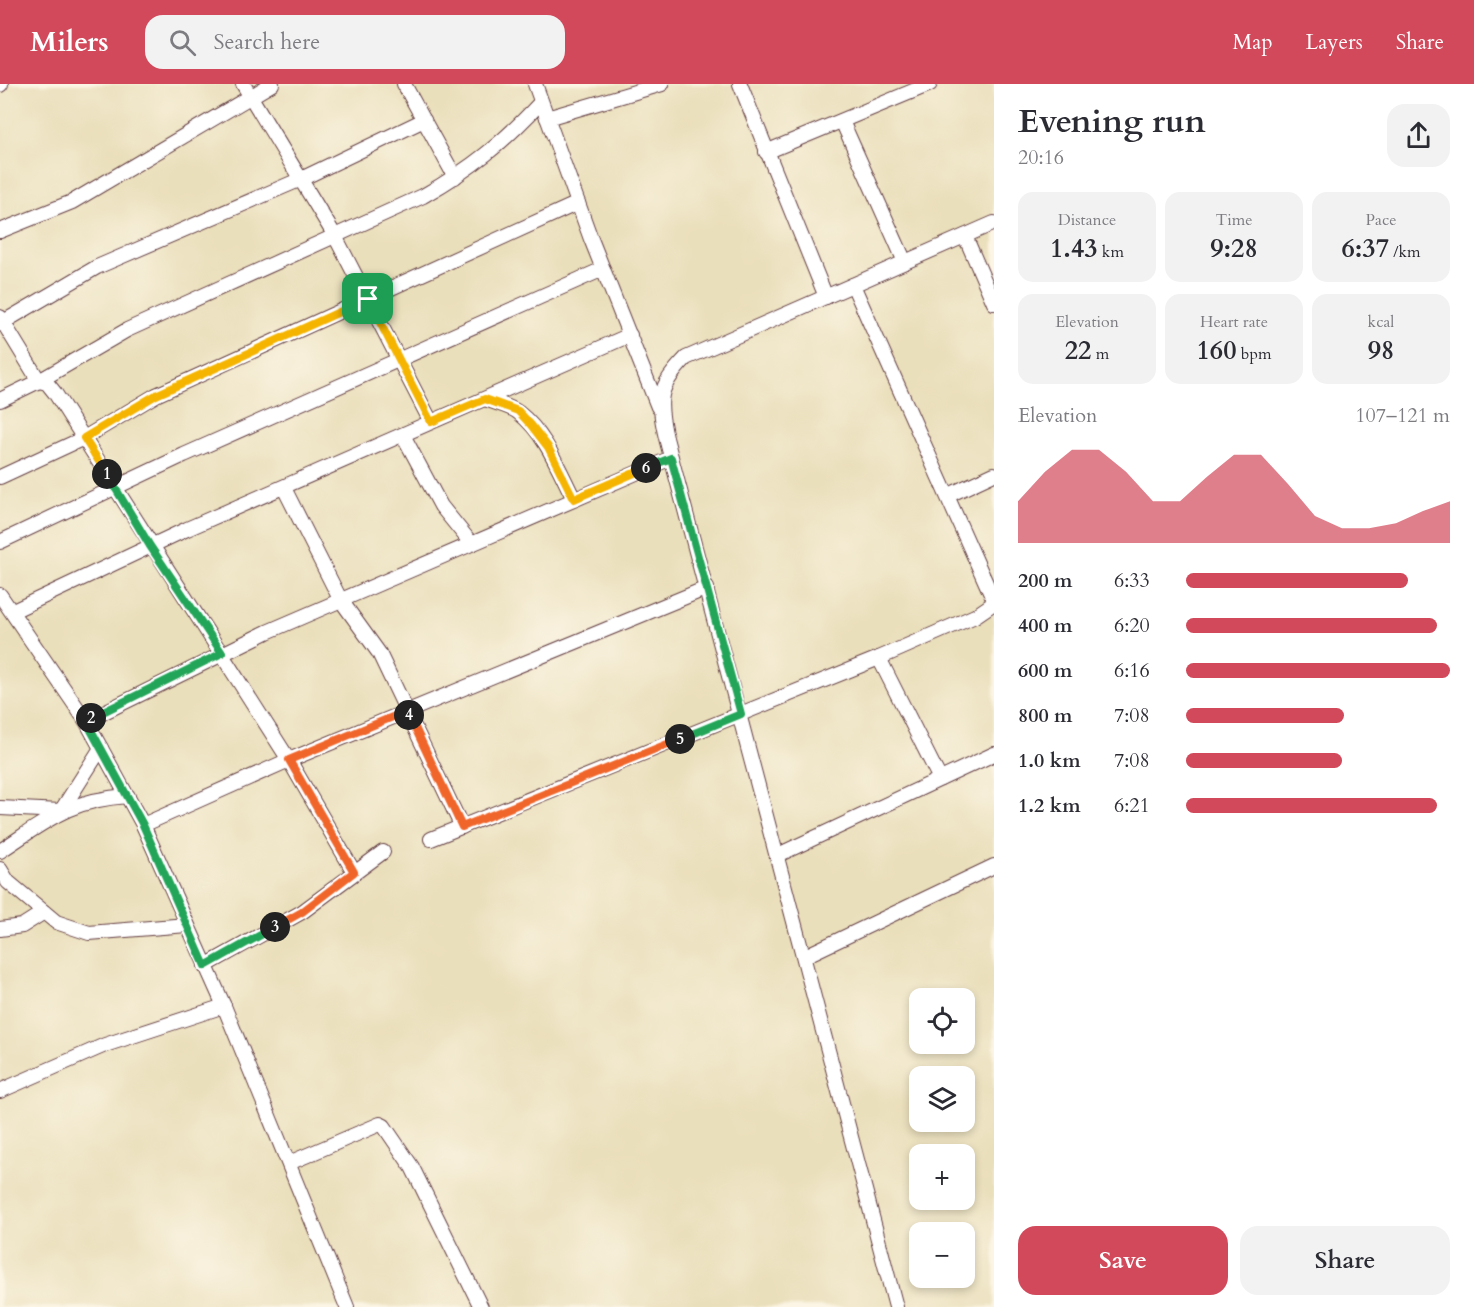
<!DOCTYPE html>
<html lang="en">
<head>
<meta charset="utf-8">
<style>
  :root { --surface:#fff; --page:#f2f2f3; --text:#2b2b33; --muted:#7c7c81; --accent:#d1495b }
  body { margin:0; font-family:Cardo,serif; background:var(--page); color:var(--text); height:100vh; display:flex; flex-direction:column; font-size:22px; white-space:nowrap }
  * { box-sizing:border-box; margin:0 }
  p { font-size:20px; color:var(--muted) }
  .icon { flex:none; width:33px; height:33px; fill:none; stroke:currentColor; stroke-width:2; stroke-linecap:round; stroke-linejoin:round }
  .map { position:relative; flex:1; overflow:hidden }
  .sheet { display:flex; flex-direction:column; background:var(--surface); width:480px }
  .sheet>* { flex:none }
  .fabs { position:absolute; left:909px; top:904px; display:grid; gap:12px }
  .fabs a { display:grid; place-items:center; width:66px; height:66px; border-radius:12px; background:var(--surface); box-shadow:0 3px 9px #0003; font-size:30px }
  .pin { position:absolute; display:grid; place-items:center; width:51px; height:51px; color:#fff; margin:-26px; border-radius:12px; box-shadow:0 3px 9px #0006 }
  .km { position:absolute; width:30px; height:30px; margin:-15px; border-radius:50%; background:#222; color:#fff; font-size:16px; line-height:30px; text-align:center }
  .round { display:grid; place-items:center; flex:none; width:63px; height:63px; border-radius:18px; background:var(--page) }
  .headline { display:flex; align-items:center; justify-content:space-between; height:102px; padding:0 24px }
  h1 { font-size:33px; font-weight:700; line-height:45px }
  .stats { display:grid; grid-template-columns:repeat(3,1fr); gap:9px; height:102px; padding:6px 24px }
  .stats div { display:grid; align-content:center; border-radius:15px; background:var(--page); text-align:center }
  .stats b { font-size:26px; font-weight:700 }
  .stats small { font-size:16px; font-weight:400 }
  .stats p { font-size:16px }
  .chart { height:168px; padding:12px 24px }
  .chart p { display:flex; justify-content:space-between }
  .chart svg { width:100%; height:108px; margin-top:6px; fill:var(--accent); opacity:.7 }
  .button { display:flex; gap:12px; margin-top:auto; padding:12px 24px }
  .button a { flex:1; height:69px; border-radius:18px; background:var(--accent); color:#fff; font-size:24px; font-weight:700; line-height:69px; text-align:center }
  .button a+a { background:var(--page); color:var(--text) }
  ul { padding:0 24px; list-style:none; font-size:20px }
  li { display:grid; grid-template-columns:96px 72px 1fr; align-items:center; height:45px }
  li i { height:15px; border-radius:8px; background:var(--accent) }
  header { display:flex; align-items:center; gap:36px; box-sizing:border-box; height:84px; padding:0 30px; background:var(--accent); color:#fff }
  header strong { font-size:28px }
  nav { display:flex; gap:33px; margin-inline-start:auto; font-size:21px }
  .search { width:420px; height:54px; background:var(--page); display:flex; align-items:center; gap:15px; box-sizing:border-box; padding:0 21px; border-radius:18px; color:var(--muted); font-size:22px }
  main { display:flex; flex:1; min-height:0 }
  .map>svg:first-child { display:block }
</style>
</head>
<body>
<header>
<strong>Milers</strong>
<div class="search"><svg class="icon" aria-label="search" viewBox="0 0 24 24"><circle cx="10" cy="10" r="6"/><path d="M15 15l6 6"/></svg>Search here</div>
<nav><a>Map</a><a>Layers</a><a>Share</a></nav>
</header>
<main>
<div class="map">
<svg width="994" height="1223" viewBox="0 0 994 1223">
  <rect width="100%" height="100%" fill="#fcf5e5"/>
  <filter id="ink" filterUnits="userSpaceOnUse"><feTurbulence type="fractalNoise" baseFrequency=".0167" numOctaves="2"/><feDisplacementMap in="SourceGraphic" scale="12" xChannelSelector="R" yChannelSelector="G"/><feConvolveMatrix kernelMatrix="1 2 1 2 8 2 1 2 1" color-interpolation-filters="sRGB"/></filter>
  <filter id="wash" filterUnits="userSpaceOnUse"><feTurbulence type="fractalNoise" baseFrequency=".008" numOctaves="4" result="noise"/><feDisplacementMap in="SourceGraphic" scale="24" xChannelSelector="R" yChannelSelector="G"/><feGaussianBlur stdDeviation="1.35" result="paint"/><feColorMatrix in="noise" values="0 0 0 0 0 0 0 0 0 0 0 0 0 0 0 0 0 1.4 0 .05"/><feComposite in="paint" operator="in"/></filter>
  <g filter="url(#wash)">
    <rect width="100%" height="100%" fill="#eadfbb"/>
  </g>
  <g filter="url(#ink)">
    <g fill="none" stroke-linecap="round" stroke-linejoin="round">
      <g stroke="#623c41" stroke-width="16">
        <g id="street">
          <path d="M243 0 335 152 431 338"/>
          <path d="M404 0 455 93"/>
          <path d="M535 0 591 155 658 323"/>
          <path d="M740 0 826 213"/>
          <path d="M0 1 1 0"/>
          <path d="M547 34 662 0"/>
          <path d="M842 37 905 178"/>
          <path d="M766 68 930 0"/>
          <path d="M0 147 72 118 272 0"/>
          <path d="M965 152 994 219"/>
          <path d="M853 201 994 517"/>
          <path d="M0 233 39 297 47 299 55 309 289 676 354 788"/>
          <path d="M0 240 97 183 299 96 424 36"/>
          <path d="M485 315C495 319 511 322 519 329 546 350 559 386 574 415"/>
          <path d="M0 316 39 297 127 246 423 112C472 84 502 60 541 18"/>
          <path d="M403 351 441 422 471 459"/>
          <path d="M0 393 84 354 156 311 578 119"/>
          <path d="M284 404 340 515 379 569 462 743"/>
          <path d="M949 411 994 390"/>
          <path d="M0 458 184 371 603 185"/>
          <path d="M0 511 86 637 143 741 224 922 347 1223"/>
          <path d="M13 527 187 445 630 251"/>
          <path d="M879 574 940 695"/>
          <path d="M86 637 267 548 671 374"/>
          <path d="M0 724 61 727 101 664"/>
          <path d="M143 741 289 676 707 504"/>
          <path d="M431 755 879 574 975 532 994 519"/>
          <path d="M0 767C48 736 68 716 128 712"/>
          <path d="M778 771 994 670"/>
          <path d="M0 785 8 798 56 838 89 849 187 841"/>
          <path d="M0 845 22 842 44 828"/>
          <path d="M805 872 994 782"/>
          <path d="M205 882 302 828 383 768"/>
          <path d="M0 1007 105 961 224 922"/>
          <path d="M289 1079 380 1040 384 1042 412 1083 481 1223"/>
          <path d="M896 1223 666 354C657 315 658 303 686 274L994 139"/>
        </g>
      </g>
      <use href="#street" stroke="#fff" stroke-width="14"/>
    </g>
  </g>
  <g fill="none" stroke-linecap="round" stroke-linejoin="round" filter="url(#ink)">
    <g stroke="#fff" stroke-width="12">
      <path id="split-1" d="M107 390 84 354 156 311 368 215"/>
    </g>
    <g stroke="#fff" stroke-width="12">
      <path id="split-2" d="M91 634 222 569 150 462 107 390"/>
    </g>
    <g stroke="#fff" stroke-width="12">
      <path id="split-3" d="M91 634 86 637 143 741 205 882 275 843"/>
    </g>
    <g stroke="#fff" stroke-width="12">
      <path id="split-4" d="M275 843 302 828 354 788 289 676 407 627 409 631"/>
    </g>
    <g stroke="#fff" stroke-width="12">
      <path id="split-5" d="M409 631 462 743 680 655"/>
    </g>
    <g stroke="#fff" stroke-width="12">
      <path id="split-6" d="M646 384 671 374 741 630 680 655"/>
    </g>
    <g stroke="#fff" stroke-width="12">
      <path id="split-7" d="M368 215 431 338 485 315 518 327 531 341 548 363 574 415 646 384"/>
    </g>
    <use href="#split-1" stroke="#f5b400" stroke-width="8"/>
    <use href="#split-2" stroke="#22a559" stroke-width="8"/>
    <use href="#split-3" stroke="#22a559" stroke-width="8"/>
    <use href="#split-4" stroke="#f0652b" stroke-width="8"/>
    <use href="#split-5" stroke="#f0652b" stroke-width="8"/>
    <use href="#split-6" stroke="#22a559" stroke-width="8"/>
    <use href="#split-7" stroke="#f5b400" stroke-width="8"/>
  </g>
</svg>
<div class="fabs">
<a><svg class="icon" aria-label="locate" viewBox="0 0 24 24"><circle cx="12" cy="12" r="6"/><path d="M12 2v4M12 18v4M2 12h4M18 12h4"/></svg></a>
<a><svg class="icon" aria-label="layers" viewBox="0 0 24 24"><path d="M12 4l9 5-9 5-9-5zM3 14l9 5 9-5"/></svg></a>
<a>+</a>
<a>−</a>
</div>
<div class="pin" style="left:368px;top:215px;background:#1e9e55"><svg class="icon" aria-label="arrive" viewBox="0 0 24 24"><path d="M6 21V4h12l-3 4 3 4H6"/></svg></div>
<b class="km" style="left:107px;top:390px">1</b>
<b class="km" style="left:91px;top:634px">2</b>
<b class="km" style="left:275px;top:843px">3</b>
<b class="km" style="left:409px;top:631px">4</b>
<b class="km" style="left:680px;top:655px">5</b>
<b class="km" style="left:646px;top:384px">6</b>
</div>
<section class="sheet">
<div class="headline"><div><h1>Evening run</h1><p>20:16</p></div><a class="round"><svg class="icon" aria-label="share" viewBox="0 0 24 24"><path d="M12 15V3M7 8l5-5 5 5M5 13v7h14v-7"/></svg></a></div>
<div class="stats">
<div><p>Distance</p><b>1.43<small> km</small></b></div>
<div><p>Time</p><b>9:28</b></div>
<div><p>Pace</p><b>6:37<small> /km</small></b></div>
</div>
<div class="stats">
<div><p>Elevation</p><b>22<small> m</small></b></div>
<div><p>Heart rate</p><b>160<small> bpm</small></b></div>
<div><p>kcal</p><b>98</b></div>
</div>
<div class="chart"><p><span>Elevation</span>107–121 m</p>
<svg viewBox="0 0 160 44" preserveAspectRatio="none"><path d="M0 44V27L10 15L20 6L30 6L40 15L50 27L60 27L70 17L80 8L90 8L100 20L110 33L120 38L130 38L140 36L150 31L160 27V44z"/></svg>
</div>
<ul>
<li><b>200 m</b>6:33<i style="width:84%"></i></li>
<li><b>400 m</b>6:20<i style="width:95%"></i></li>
<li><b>600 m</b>6:16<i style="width:100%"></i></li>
<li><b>800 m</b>7:08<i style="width:60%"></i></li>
<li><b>1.0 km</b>7:08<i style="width:59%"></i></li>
<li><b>1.2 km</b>6:21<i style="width:95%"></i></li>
</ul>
<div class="button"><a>Save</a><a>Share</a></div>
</section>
</main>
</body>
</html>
